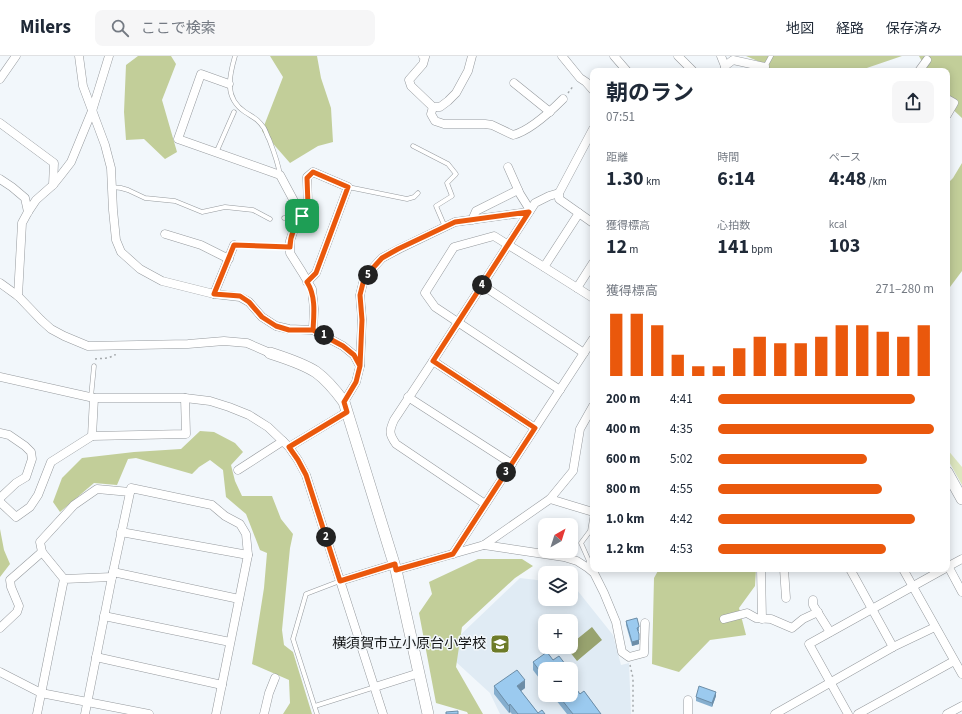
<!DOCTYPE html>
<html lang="ja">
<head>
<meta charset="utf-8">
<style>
  :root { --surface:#fff; --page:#f6f6f7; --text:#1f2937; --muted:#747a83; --line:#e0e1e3; --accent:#ea580c }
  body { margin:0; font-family:"Source Sans 3","Noto Sans JP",sans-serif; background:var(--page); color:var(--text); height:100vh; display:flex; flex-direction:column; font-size:15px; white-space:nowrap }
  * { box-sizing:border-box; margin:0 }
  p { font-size:13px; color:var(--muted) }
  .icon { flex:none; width:22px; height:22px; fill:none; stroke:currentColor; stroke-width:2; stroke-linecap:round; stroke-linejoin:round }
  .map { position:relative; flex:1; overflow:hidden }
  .drawer { position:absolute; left:590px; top:12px; width:360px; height:504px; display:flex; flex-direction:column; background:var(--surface); border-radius:8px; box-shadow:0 2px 10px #0003 }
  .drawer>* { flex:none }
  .needle { width:26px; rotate:39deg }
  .controls { position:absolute; left:538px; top:462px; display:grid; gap:8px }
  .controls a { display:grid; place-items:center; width:40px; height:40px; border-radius:8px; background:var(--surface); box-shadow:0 2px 10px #0003; font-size:20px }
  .pin { position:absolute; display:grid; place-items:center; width:34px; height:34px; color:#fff; margin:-17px; border-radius:8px; box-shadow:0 2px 6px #0006 }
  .km { position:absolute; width:20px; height:20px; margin:-10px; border-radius:50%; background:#222; color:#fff; font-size:11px; line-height:20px; text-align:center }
  .round { display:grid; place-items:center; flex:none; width:42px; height:42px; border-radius:8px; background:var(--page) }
  .summary { display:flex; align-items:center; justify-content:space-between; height:68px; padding:0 16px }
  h1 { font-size:22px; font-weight:700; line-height:30px }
  .figures { display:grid; grid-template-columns:repeat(3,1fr); gap:6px; height:68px; padding:4px 16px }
  .figures div { display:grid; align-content:center }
  .figures b { font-size:20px; font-weight:700 }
  .figures small { font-size:11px; font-weight:400 }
  .figures p { font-size:11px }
  .chart { height:112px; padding:8px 16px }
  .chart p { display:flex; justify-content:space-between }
  .chart svg { width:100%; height:72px; margin-top:4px; stroke:var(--accent); stroke-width:6 }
  ul { padding:0 16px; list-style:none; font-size:13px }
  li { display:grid; grid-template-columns:64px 48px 1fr; align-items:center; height:30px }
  li i { height:10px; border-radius:5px; background:var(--accent) }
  header { display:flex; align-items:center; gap:24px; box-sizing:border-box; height:56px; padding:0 20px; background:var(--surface); border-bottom:1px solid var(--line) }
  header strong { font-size:19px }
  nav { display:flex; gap:22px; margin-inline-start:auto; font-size:14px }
  .search { width:280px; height:36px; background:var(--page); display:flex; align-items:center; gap:10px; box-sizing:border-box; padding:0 14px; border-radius:8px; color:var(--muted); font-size:15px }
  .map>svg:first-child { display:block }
</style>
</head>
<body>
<header>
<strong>Milers</strong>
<div class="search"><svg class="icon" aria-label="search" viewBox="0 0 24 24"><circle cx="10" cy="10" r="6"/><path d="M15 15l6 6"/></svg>ここで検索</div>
<nav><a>地図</a><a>経路</a><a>保存済み</a></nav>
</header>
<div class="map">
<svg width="962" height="658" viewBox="0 0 962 658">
  <rect width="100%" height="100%" fill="#f2f7fb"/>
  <path fill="#e0ebf4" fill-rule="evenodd" d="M520 522 545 525V543H571V528L573 529 613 579 621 609 629 607 631 658H500L490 637 456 606 454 585ZM545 565H571V591H545ZM545 613H571V639H545Z"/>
  <path fill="#dee7c0" d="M947 393 962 411V429L947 402Z"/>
  <g fill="#c2ce99">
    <path d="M138 0H171L176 8 162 44 177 96 165 103 144 83 126 84 124 56 126 9Z"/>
    <path d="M270 0H317L321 22 331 52 333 86 318 90 290 107 262 75 283 21Z"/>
    <path d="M746 0H902L858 15H769V10Z"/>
    <path d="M919 0H962V62L947 48V15H927Z"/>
    <path d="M962 107V215L947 235V128L953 122Z"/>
    <path d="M200 375 214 376 235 387 243 396 231 409 235 425 242 440H272L281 463 293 478 290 492 282 574 284 589 293 596 312 658H283L290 647 289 624 252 608 264 532 267 497 260 494 246 458 226 441 223 414 210 404 199 411 192 418 136 402 128 403 117 429 94 427 60 456 53 446 62 422 82 402 134 396 181 393Z"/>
    <path d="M0 473 4 494 10 508 0 521Z"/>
    <path d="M478 503H522L533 510 515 522 462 571 456 611 483 658H468L467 656 436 647 419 557 432 538 429 526Z"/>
    <path d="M659 513H756L755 530 739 552 746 579 710 584 679 616 652 608 654 522Z"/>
  </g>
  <path fill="#98a36f" d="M592 571 602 584 577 605 566 591H571V588Z"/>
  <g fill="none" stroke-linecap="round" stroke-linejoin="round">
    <g stroke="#969a9e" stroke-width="5">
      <g id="lane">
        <path d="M235 0C229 21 224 42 245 56 254 62 257 62 264 72 266 75 267 80 269 83 274 96 278 106 280 119"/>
        <path d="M765 11 771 0"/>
        <path d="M413 90 448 108 456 118 447 127 452 140 436 150 445 171"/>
        <path d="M216 97 234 56"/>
        <path d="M112 131 121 132 128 134 145 142 175 145 202 156 225 151 253 154 270 163"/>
        <path d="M348 131 407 143 414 141 418 137"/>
        <path d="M284 162 302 160"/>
        <path d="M234 189 250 190"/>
        <path d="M91 341 94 310"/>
        <path d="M588 512 589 505 581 487 590 475 593 457"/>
        <path d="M315 650 375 631"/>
        <path d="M317 658 293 583 306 538 340 525"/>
      </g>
    </g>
    <g stroke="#969a9e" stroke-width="9">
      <g id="street">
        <path d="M79 0 83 30 105 89 111 112 113 154 116 184 121 196 140 213 162 225 214 238 240 241 249 246 262 261 276 270 289 273 313 274 343 290 354 299 360 310"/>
        <path d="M423 0 425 1 423 8 409 24 411 30 433 51H440L448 45 456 37 468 15 472 0"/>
        <path d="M562 0 580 22 586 26 593 34"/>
        <path d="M614 0 627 15"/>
        <path d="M678 0 693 15"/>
        <path d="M721 0 725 10V14"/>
        <path d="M725 10 733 4 765 11 763 15"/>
        <path d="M919 15 927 4"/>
        <path d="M0 23 16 0"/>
        <path d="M514 27 550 56"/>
        <path d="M229 28 201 18 178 83 280 119 302 160"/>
        <path d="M947 43 954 47 947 59"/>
        <path d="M433 51 431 58 435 65 444 68H485L492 69 513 79C529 75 551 55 563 43"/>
        <path d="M0 67 54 107 53 129"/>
        <path d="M593 73 559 137V143L593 167"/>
        <path d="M508 111 520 138 530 154"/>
        <path d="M0 123 12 131 25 142 28 156"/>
        <path d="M472 164 476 155 518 134"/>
        <path d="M165 178 201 189 229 203"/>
        <path d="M544 211 579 157"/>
        <path d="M307 226 316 217 348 131 313 116 307 121 308 149 302 160 294 173 290 185V197L302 216 312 233 314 253 313 274"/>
        <path d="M0 227 18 240 41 264 51 273 64 280 88 290 188 288 224 285 247 287 270 297"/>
        <path d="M482 229 584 297"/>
        <path d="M577 232 593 207"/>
        <path d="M214 238 234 189"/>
        <path d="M18 240 22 167 28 156 36 144 53 129 61 119 71 106 92 55 109 0"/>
        <path d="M433 305 535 372"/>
        <path d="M0 321 94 342H185L210 345 229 351 249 359 268 371 289 391 298 404 306 419 383 658"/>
        <path d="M560 334 435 251 425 237 454 191 494 180 544 211 593 242"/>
        <path d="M408 341 512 408"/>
        <path d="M344 346 356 326 360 310 362 263 360 239 363 227 372 213 382 202 399 193 455 166 529 156"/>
        <path d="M0 377 9 379 25 390 31 396 32 403 26 421 16 427 0 442"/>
        <path d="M92 380 186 378 185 342"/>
        <path d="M289 391 347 356"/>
        <path d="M238 414 283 385"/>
        <path d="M550 443 593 456"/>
        <path d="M0 446 16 461 30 451 38 439 51 406 92 380 94 342"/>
        <path d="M485 448 396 388C389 378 389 375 394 364L433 305 535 147 549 140 559 137"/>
        <path d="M121 476 248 499"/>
        <path d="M484 489 564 501 577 505 588 512 594 517 604 537 616 566 622 596 629 601 644 597 645 567"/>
        <path d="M453 498 593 283"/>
        <path d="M947 508 962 536"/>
        <path d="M947 511 962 503"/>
        <path d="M761 513 762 563"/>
        <path d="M784 513 786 542"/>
        <path d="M850 513 893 591"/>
        <path d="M903 513 962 618"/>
        <path d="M396 514 484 489 550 443 573 415 580 373 593 350"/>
        <path d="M113 516 239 543"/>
        <path d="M64 523 42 496 40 486 74 449 97 433 130 436"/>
        <path d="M340 525 395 508"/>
        <path d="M813 544V549L830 576"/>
        <path d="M104 560 230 586"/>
        <path d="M724 563 747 557 756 562 771 563 792 572 803 563 818 556"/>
        <path d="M0 572 17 556 19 550 11 531 10 524 42 496"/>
        <path d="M96 601 222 629"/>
        <path d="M0 616 41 637 149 658"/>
        <path d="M375 631 419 617"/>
        <path d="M37 658 64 523 112 521"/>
        <path d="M85 658 113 516 131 432 212 449 225 460 240 468 246 478 248 499 216 658"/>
        <path d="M264 658 269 637 275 622"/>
        <path d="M688 658V644"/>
        <path d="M775 658 893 591 935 571"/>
        <path d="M848 658 809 588 944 513"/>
        <path d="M858 658 954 605"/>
        <path d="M947 658 962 650"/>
      </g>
    </g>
    <g stroke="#969a9e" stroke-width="12">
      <g id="secondary">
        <path d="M270 297C285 302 302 307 316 316 327 324 336 335 344 346L396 514 428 658"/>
        <path d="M947 416 962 443"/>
      </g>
    </g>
    <g stroke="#a5a9ac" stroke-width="1.5" stroke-dasharray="2 3" stroke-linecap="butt">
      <path d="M568 37 574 29"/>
      <path d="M256 190 282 191"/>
      <path d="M95 303 108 302 115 299V298"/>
      <path d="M630 609 633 622V658"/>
    </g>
    <use href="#lane" stroke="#fff" stroke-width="4"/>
    <use href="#street" stroke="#fff" stroke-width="8"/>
    <use href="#secondary" stroke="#fff" stroke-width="11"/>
  </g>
  <g fill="#85aece">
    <path d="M626 565 639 570V575H638L639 578V588L632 590 626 569Z"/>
    <path d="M553 604 545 613V630L533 614V606Z"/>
    <path d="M571 615 574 620V627L573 628 580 638 584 635 601 658H567L552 639H571Z"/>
    <path d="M494 630 525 632 521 635 538 657 545 658H512L510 656 509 657 494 638Z"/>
    <path d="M716 640 712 651 696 645V641Z"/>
  </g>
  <g fill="#6c8da7">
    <path d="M639 584V588L632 590V586Z"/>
    <path d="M574 620V627L571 629V622Z"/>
    <path d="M525 624V632L517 638V630Z"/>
    <path d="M716 636V640L712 651V647Z"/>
    <path d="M510 648V656L509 657V650Z"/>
  </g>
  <g fill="#9bcaef" stroke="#6c8da7">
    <path d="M637 562 639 570V571L637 572 639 578V584L632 586 626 565Z"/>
    <path d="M547 596 553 604 559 600 569 613H545V622L533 606Z"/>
    <path d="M517 614 525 624 517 630 538 657 542 654 545 658H518L510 648 509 650 494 630Z"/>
    <path d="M571 615 574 620 571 622Z"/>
    <path d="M571 626 580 638 584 635 601 658H573L558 639H571Z"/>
    <path d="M699 630 716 636 712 647 696 641Z"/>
    <path d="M458 655V658H446V656Z"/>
  </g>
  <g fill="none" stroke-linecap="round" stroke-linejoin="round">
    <g stroke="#fff" stroke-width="8">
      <path id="route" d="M302 160C295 170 290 179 290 191L234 189 214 238 240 240 249 246 262 261 276 270 289 274H313L343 290 354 299 360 310 356 326 344 346 347 356 289 391 298 404 306 419 340 525 395 508 396 514 453 498 535 372 433 305 529 156 455 166 398 193 382 202 372 213 363 227 360 239 362 264 360 310 354 299 343 290 313 274C314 258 316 240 307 226L316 217 348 131 313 116 307 122 308 149 302 160"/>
    </g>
    <use href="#route" stroke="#ea580c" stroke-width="5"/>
  </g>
  <defs>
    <g id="school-square" transform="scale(1)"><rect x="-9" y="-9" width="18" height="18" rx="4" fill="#6d7b28" stroke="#f2f7fb"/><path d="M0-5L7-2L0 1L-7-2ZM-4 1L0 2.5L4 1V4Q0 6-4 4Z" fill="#fff"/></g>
  </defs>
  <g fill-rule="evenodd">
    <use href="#school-square" x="500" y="588"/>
  </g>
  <g text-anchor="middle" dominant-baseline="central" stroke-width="3" stroke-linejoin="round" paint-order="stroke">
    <g font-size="14" fill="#141617" stroke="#f2f7fb" text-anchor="end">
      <text x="486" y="588">横須賀市立小原台小学校</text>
    </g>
  </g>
</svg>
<div class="controls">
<a><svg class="needle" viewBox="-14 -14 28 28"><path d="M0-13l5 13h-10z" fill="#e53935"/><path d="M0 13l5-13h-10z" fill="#747a83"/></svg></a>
<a><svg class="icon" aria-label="layers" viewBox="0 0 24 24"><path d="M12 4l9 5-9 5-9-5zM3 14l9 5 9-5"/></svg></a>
<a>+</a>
<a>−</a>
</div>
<div class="pin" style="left:302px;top:160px;background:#1e9e55"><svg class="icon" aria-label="arrive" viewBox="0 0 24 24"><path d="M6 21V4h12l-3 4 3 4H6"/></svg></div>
<b class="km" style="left:324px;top:279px">1</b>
<b class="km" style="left:326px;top:481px">2</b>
<b class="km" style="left:506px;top:416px">3</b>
<b class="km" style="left:482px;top:229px">4</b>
<b class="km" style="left:368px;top:219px">5</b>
<section class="drawer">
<div class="summary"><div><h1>朝のラン</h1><p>07:51</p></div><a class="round"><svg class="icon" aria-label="share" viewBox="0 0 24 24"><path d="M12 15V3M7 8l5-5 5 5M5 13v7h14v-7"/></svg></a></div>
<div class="figures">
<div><p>距離</p><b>1.30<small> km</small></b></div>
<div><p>時間</p><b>6:14</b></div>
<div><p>ペース</p><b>4:48<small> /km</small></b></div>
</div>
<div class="figures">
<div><p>獲得標高</p><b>12<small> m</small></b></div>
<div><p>心拍数</p><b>141<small> bpm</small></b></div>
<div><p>kcal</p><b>103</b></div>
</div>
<div class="chart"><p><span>獲得標高</span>271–280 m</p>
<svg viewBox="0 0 160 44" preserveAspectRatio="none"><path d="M5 44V6M15 44V6M25 44V13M35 44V31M45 44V38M55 44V38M65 44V27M75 44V20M85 44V24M95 44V24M105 44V20M115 44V13M125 44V13M135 44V17M145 44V20M155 44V13"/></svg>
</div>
<ul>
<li><b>200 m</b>4:41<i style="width:91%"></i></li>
<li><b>400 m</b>4:35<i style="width:100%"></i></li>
<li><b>600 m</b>5:02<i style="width:69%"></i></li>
<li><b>800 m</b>4:55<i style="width:76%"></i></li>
<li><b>1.0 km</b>4:42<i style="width:91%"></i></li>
<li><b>1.2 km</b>4:53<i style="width:78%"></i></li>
</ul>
</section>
</div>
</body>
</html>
